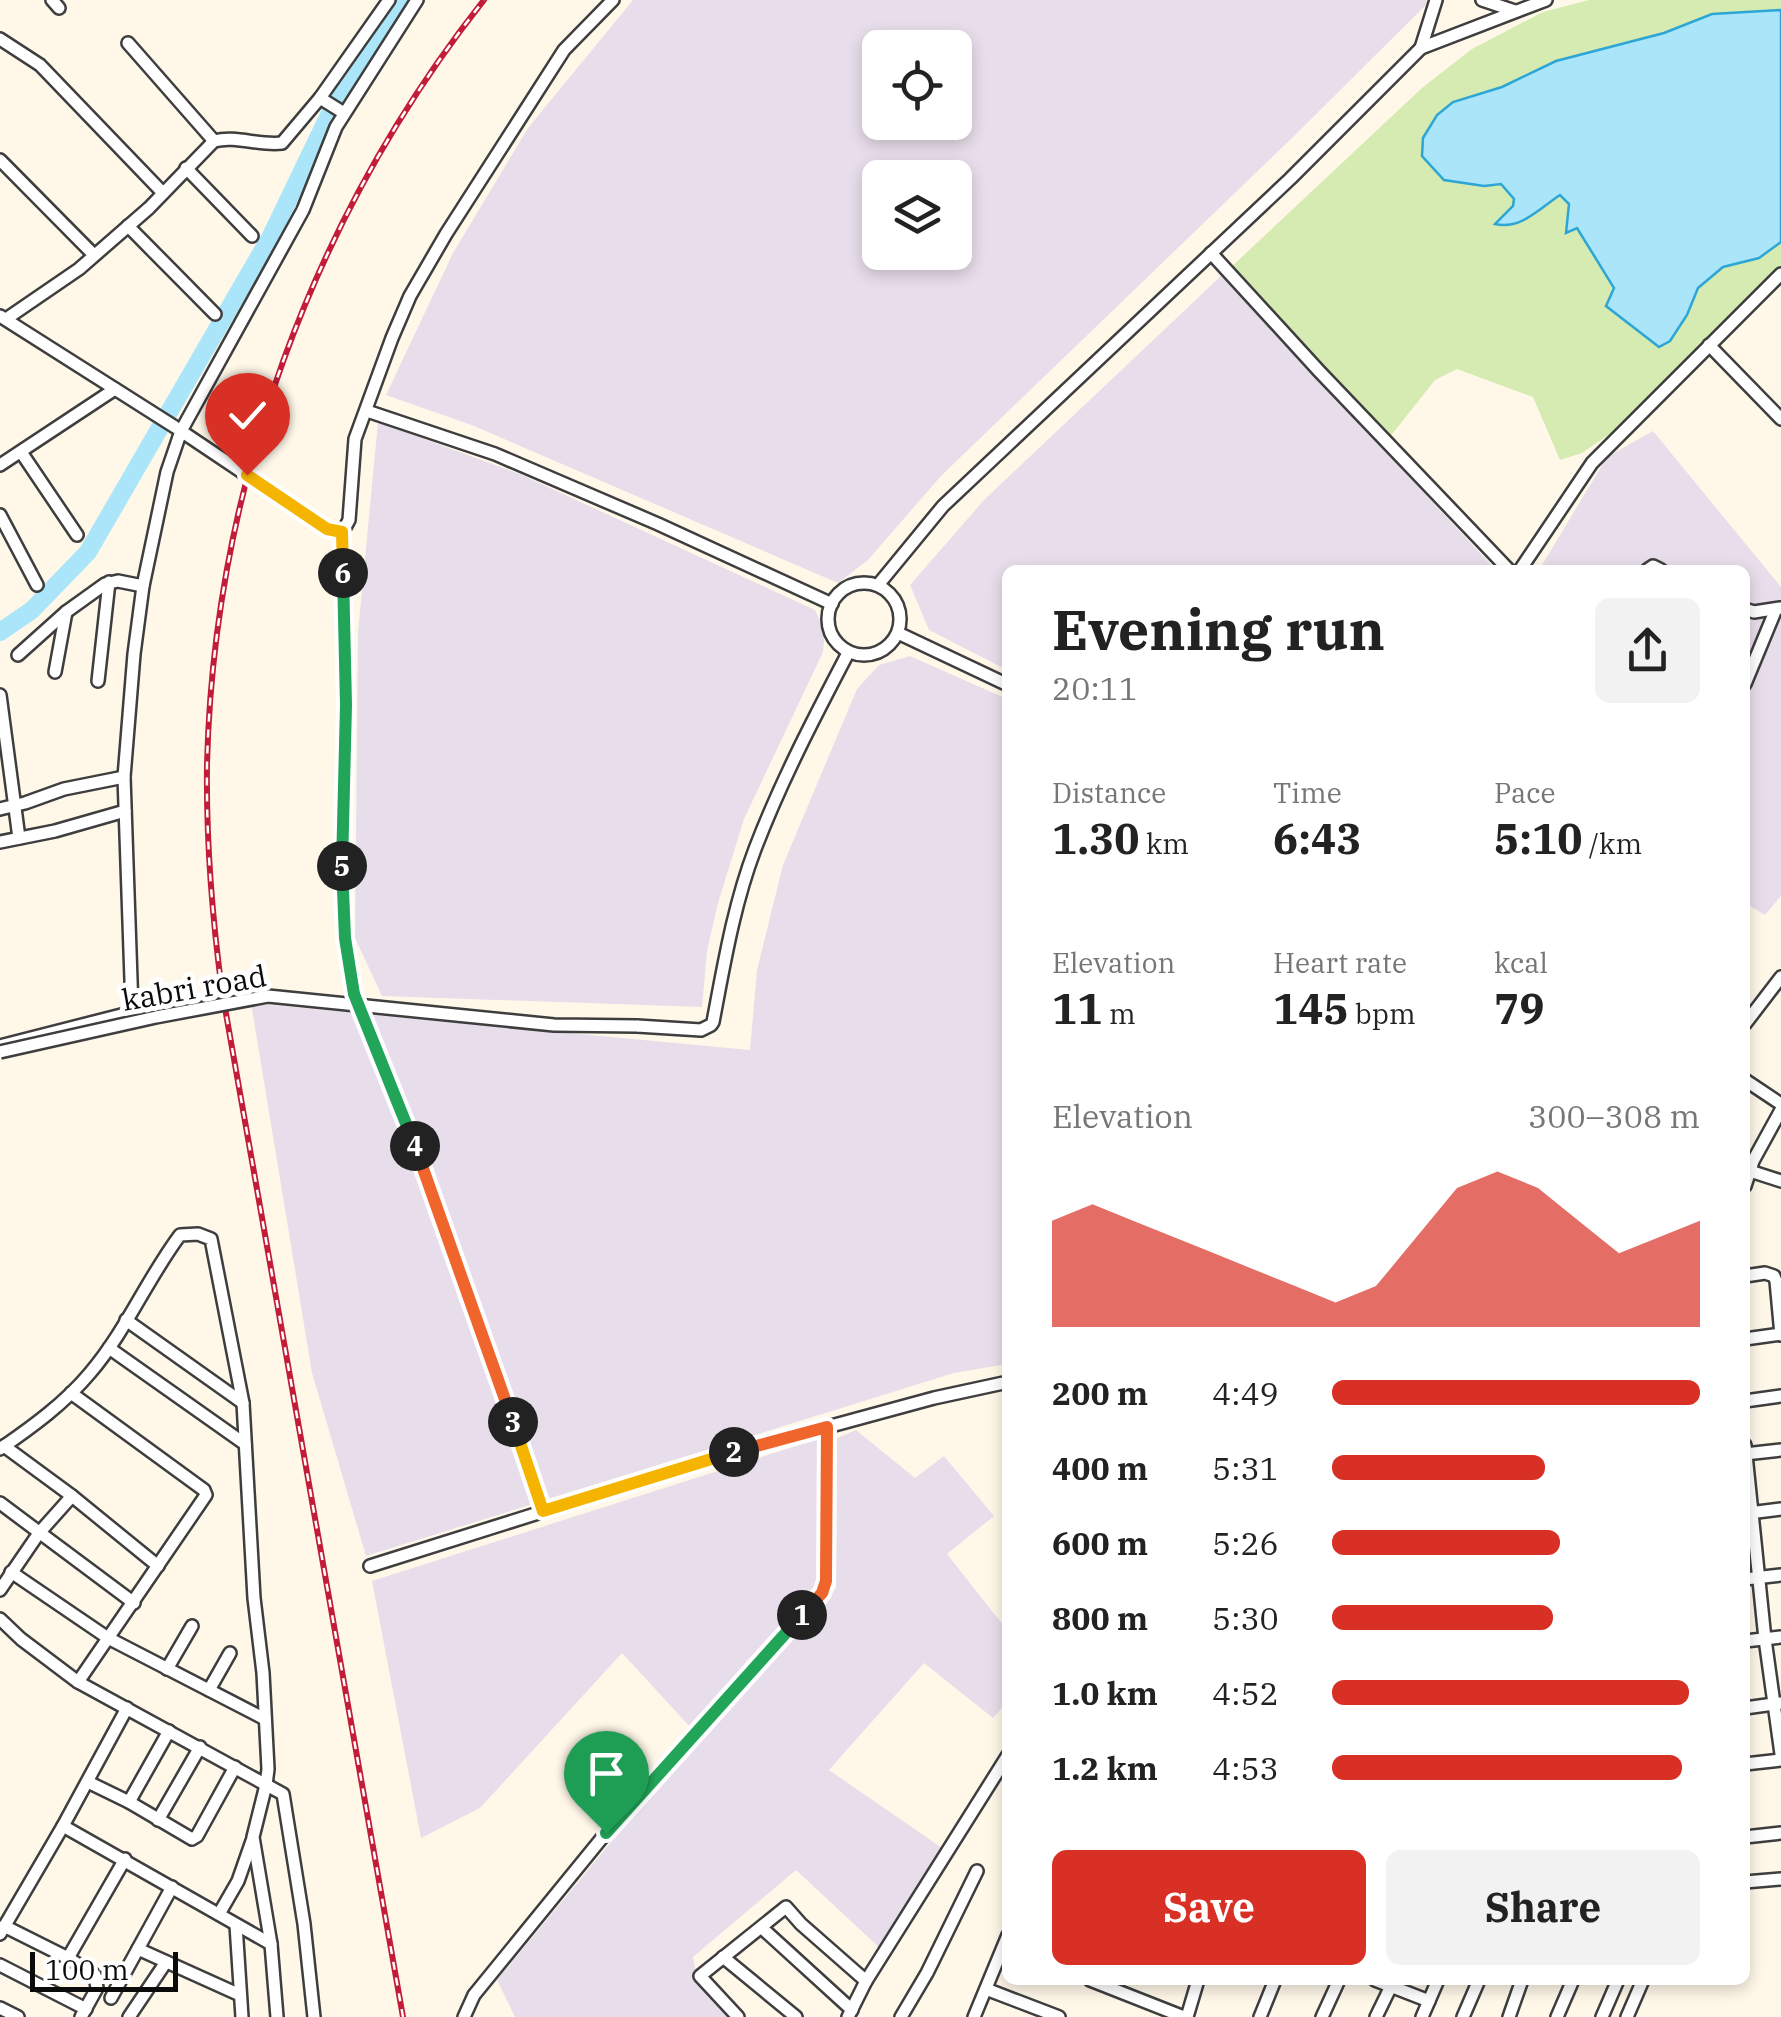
<!DOCTYPE html>
<html lang="en">
<head>
<meta charset="utf-8">
<style>
  :root { --surface:#fff; --page:#f2f2f2; --text:#222; --muted:#767676; --accent:#d93025 }
  body { margin:0; font-family:"IBM Plex Serif",serif; background:var(--page); color:var(--text); height:100vh; display:flex; flex-direction:column; font-size:38px; white-space:nowrap }
  * { box-sizing:border-box; margin:0 }
  p { font-size:32px; color:var(--muted) }
  .icon { flex:none; width:55px; height:55px; fill:none; stroke:currentColor; stroke-width:2; stroke-linecap:round; stroke-linejoin:round }
  .map { position:relative; flex:1; overflow:hidden }
  .sheet { position:absolute; left:1002px; top:565px; width:748px; height:1420px; display:flex; flex-direction:column; background:var(--surface); border-radius:15px; box-shadow:0 5px 15px #0003 }
  .sheet>* { flex:none }
  .fabs { position:absolute; left:862px; top:30px; display:grid; gap:20px }
  .fabs a { display:grid; place-items:center; width:110px; height:110px; border-radius:15px; background:var(--surface); box-shadow:0 5px 15px #0003; font-size:50px }
  .scale { position:absolute; left:30px; bottom:25px; width:148px; box-sizing:border-box; padding-left:10px; border:5px solid #0b0b0b; border-top:0; font-size:28px; line-height:35px; white-space:nowrap; color:#0b0b0b; -webkit-text-stroke:8px #fff; paint-order:stroke }
  .pin { position:absolute; display:grid; place-items:center; width:85px; height:85px; color:#fff; margin:-102px -42px; border-radius:50% 50% 50% 0; rotate:-45deg; box-shadow:0 0 10px #0007 }
  .pin .icon { rotate:45deg }
  .km { position:absolute; width:50px; height:50px; margin:-25px; border-radius:50%; background:#222; color:#fff; font-size:28px; line-height:50px; text-align:center }
  .round { display:grid; place-items:center; flex:none; width:105px; height:105px; border-radius:15px; background:var(--page) }
  .head { display:flex; align-items:center; justify-content:space-between; height:170px; padding:0 50px }
  h1 { font-size:55px; font-weight:800; line-height:75px }
  .figures { display:grid; grid-template-columns:repeat(3,1fr); gap:15px; height:170px; padding:10px 50px }
  .figures div { display:grid; align-content:center }
  .figures b { font-size:42px; font-weight:800 }
  .figures small { font-size:28px; font-weight:400 }
  .figures p { font-size:28px }
  .chart { height:280px; padding:20px 50px }
  .chart p { display:flex; justify-content:space-between }
  .chart svg { width:100%; height:180px; margin-top:10px; fill:var(--accent); opacity:.7 }
  .cta { display:flex; gap:20px; margin-top:auto; padding:20px 50px }
  .cta a { flex:1; height:115px; border-radius:15px; background:var(--accent); color:#fff; font-size:40px; font-weight:800; line-height:115px; text-align:center }
  .cta a+a { background:var(--page); color:var(--text) }
  ul { padding:0 50px; list-style:none; font-size:32px }
  li { display:grid; grid-template-columns:160px 120px 1fr; align-items:center; height:75px }
  li i { height:25px; border-radius:12px; background:var(--accent) }
  .map>svg:first-child { display:block }
</style>
</head>
<body>
<div class="map">
<svg width="1781" height="2017" viewBox="0 0 1781 2017">
  <rect width="100%" height="100%" fill="#fff8e9"/>
  <g fill="#e8deeb" fill-rule="evenodd">
    <path d="M633 0H1426L1428 3 1292 138 941 476 868 560 838 583 474 426 386 395 453 253 528 128ZM880 48H955V122H880ZM880 178H955V252H880Z"/>
    <path d="M1221 276 1496 570H1008L1007 670 929 630 910 585 984 500Z"/>
    <path d="M378 422 522 475 815 610 825 632 823 652 744 819 718 903 707 951 702 1007 382 996 355 938 358 632Z"/>
    <path d="M1653 431 1781 587V896L1765 915 1745 903V570H1539L1607 457Z"/>
    <path d="M910 656 1007 699V1364L954 1373 366 1556 312 1373 251 1003 750 1050 757 970 783 865 857 689 879 665Z"/>
    <path d="M856 1430 915 1478 944 1456 994 1516 947 1554 1007 1630V1702L993 1718 924 1663 829 1770 942 1848 883 1951 796 1870 693 1957 697 1977 733 2017H515L497 1980 635 1813 836 1588 837 1438Z"/>
    <path d="M821 1438 819 1586 692 1729 622 1653 480 1808 421 1838 372 1581Z"/>
  </g>
  <path fill="#d6ebb1" d="M1589 0H1781V267L1620 427 1582 453 1560 460 1533 397 1457 369 1435 380 1389 438 1229 269 1423 87 1472 49 1543 12Z"/>
  <path fill="#aae5fa" stroke="#2da6d5" stroke-width="2.5" d="M1781 10V242L1759 258 1723 267 1698 288 1687 315 1670 341 1659 347 1606 306 1614 288 1577 228 1566 233 1569 204 1560 195C1540 208 1521 230 1495 224L1513 206 1514 199 1501 184 1484 186 1444 180 1422 156 1423 138 1437 115 1453 102 1502 87 1556 61 1664 33 1712 14Z"/>
  <g fill="none" stroke-linecap="round" stroke-linejoin="round">
    <path stroke="#aae5fa" stroke-width="18" d="M0 632 32 610 88 552 271 236 344 84 403 0"/>
    <g stroke="#3e3e3e" stroke-width="16">
      <g id="minor">
        <path d="M52 0 59 8"/>
        <path d="M1482 0 1515 11"/>
        <path d="M0 39 40 65 163 193"/>
        <path d="M128 43 214 141"/>
        <path d="M1421 48 1436 0"/>
        <path d="M320 98 344 113"/>
        <path d="M0 160 94 255"/>
        <path d="M186 168 252 236"/>
        <path d="M128 226 215 314"/>
        <path d="M1211 253 1319 371 1509 570"/>
        <path d="M0 316 175 427 327 529 342 533"/>
        <path d="M6 319 79 269 149 208 214 141C236 135 259 146 282 143L320 98 389 0"/>
        <path d="M1709 345 1781 419"/>
        <path d="M367 411 495 454 658 524 832 604"/>
        <path d="M21 452 77 535"/>
        <path d="M0 465 115 389"/>
        <path d="M0 515 37 585"/>
        <path d="M1520 570 1592 463 1781 274"/>
        <path d="M1647 570 1653 566 1661 570"/>
        <circle cx="864" cy="619" r="36"/>
        <path d="M878 585 943 506 1290 179 1421 48 1546 0"/>
        <path d="M1745 609 1754 612 1780 608"/>
        <path d="M898 633 1008 685"/>
        <path d="M18 655 66 612 105 584 118 581 143 586"/>
        <path d="M55 672 66 612"/>
        <path d="M98 681 109 582"/>
        <path d="M1745 684 1776 609"/>
        <path d="M0 695 19 838"/>
        <path d="M0 809 25 803 64 789 124 777"/>
        <path d="M0 842 55 831 125 811"/>
        <path d="M1745 1024 1781 977"/>
        <path d="M637 1026 701 1030 711 1025 713 1022C724 964 734 904 755 849 781 781 815 716 848 653"/>
        <path d="M0 1046 129 1013 132 1009 124 777 134 654 143 586 167 472 181 431 303 210 336 127 417 0"/>
        <path d="M1745 1080 1781 1104"/>
        <path d="M1750 1171 1781 1181"/>
        <path d="M1745 1186 1753 1161 1781 1110"/>
        <path d="M1745 1276 1765 1273 1774 1276 1776 1281 1781 1335"/>
        <path d="M126 1320 243 1403"/>
        <path d="M1745 1339 1781 1334"/>
        <path d="M109 1348 245 1444"/>
        <path d="M71 1393 204 1490 206 1495 78 1682"/>
        <path d="M1745 1401 1781 1396"/>
        <path d="M1745 1445 1765 1639 1781 1754"/>
        <path d="M4 1446 72 1496 158 1566"/>
        <path d="M0 1449C32 1427 65 1403 90 1373 126 1331 147 1279 180 1235L198 1234 211 1239 243 1403 254 1598 263 1673 268 1769 266 1785 253 1837 271 1944 277 2017"/>
        <path d="M1745 1454 1781 1450"/>
        <path d="M0 1503 134 1603"/>
        <path d="M543 1511 487 1346 415 1145 354 994 345 938 342 861 347 705 342 533 349 520 355 439 392 338 410 296 446 234 564 50 613 0"/>
        <path d="M1749 1513 1781 1509"/>
        <path d="M370 1566 713 1458 934 1398 1008 1382"/>
        <path d="M11 1572 108 1638 265 1719"/>
        <path d="M1745 1579 1781 1575"/>
        <path d="M0 1590 39 1533 72 1496"/>
        <path d="M0 1619 21 1639 78 1682 283 1794 304 1924 314 2017"/>
        <path d="M1745 1641 1781 1637"/>
        <path d="M167 1669 192 1626"/>
        <path d="M209 1690 230 1653"/>
        <path d="M1745 1708 1781 1703"/>
        <path d="M1745 1764 1781 1760"/>
        <path d="M88 1782 129 1802 192 1839 197 1836 235 1767"/>
        <path d="M129 1802 169 1731"/>
        <path d="M158 1820 200 1747"/>
        <path d="M63 1826 271 1944"/>
        <path d="M1745 1837 1781 1833"/>
        <path d="M1745 1882 1781 1879"/>
        <path d="M219 1914 238 1881 252 1841"/>
        <path d="M236 1925 242 2017"/>
        <path d="M4 1926 68 1958 95 1975 97 1988 81 2017"/>
        <path d="M762 1928 852 2010"/>
        <path d="M0 1934 63 1826 127 1708"/>
        <path d="M138 1949 240 1995"/>
        <path d="M723 1957 796 2017"/>
        <path d="M68 1958 125 1859"/>
        <path d="M0 1965 86 2009"/>
        <path d="M1090 1980 1184 2017"/>
        <path d="M1375 1980 1429 2001"/>
        <path d="M986 1989 1059 2017"/>
        <path d="M111 1998 172 1887"/>
        <path d="M0 2008 18 2017"/>
        <path d="M129 2017 166 1962"/>
        <path d="M464 2017 474 1995 606 1833 822 1593 826 1581 827 1427"/>
        <path d="M738 2017 700 1976 786 1907 801 1924 866 1981"/>
        <path d="M848 2017 866 1981 1008 1755"/>
        <path d="M901 2017 927 1973 977 1871"/>
        <path d="M974 2017 1008 1935"/>
        <path d="M1187 2017 1198 1980"/>
        <path d="M1260 2017 1275 1980"/>
        <path d="M1322 2017 1339 1980"/>
        <path d="M1376 2017 1394 1980"/>
        <path d="M1422 2017 1438 1980"/>
        <path d="M1463 2017 1479 1980"/>
        <path d="M1509 2017 1522 1980"/>
        <path d="M1557 2017 1573 1980"/>
        <path d="M1602 2017 1618 1980"/>
        <path d="M1627 2017 1643 1980"/>
      </g>
    </g>
    <use href="#minor" stroke="#fff" stroke-width="11"/>
    <g stroke="#c21c38" stroke-width="6">
      <path id="rail" d="M403 2017 222 991C212 916 206 841 207 764 214 487 312 218 484 0"/>
    </g>
    <use href="#rail" stroke="#fff" stroke-width="2.5" stroke-dasharray="8" stroke-linecap="butt"/>
    <g stroke="#3e3e3e" stroke-width="16" stroke-linecap="butt">
      <path id="minor-bridge" d="M0 1052 156 1017 268 996 554 1025 637 1026"/>
    </g>
    <use href="#minor-bridge" stroke="#fff" stroke-width="11"/>
  </g>
  <g fill="none" stroke-linecap="round" stroke-linejoin="round">
    <g stroke="#fff" stroke-width="20">
      <path id="split-1" d="M606 1833 802 1615"/>
    </g>
    <g stroke="#fff" stroke-width="20">
      <path id="split-2" d="M734 1452 827 1427 826 1581 822 1593 802 1615"/>
    </g>
    <g stroke="#fff" stroke-width="20">
      <path id="split-3" d="M513 1422 543 1511 734 1452"/>
    </g>
    <g stroke="#fff" stroke-width="20">
      <path id="split-4" d="M415 1146 513 1422"/>
    </g>
    <g stroke="#fff" stroke-width="20">
      <path id="split-5" d="M342 866 345 938 354 994 415 1146"/>
    </g>
    <g stroke="#fff" stroke-width="20">
      <path id="split-6" d="M342 866 346 705 343 573"/>
    </g>
    <g stroke="#fff" stroke-width="20">
      <path id="split-7" d="M247 475 327 529 342 532 343 573"/>
    </g>
    <use href="#split-1" stroke="#22a559" stroke-width="12"/>
    <use href="#split-2" stroke="#f0652b" stroke-width="12"/>
    <use href="#split-3" stroke="#f5b400" stroke-width="12"/>
    <use href="#split-4" stroke="#f0652b" stroke-width="12"/>
    <use href="#split-5" stroke="#22a559" stroke-width="12"/>
    <use href="#split-6" stroke="#22a559" stroke-width="12"/>
    <use href="#split-7" stroke="#f5b400" stroke-width="12"/>
  </g>
  <g text-anchor="middle" dominant-baseline="central" stroke-width="10" stroke-linejoin="round" paint-order="stroke">
    <g font-size="30" fill="#0b0b0b" stroke="#fff">
      <text transform="translate(194 987) rotate(-10)">kabri road</text>
    </g>
  </g>
</svg>
<div class="fabs">
<a><svg class="icon" aria-label="locate" viewBox="0 0 24 24"><circle cx="12" cy="12" r="6"/><path d="M12 2v4M12 18v4M2 12h4M18 12h4"/></svg></a>
<a><svg class="icon" aria-label="layers" viewBox="0 0 24 24"><path d="M12 4l9 5-9 5-9-5zM3 14l9 5 9-5"/></svg></a>
</div>
<div class="scale">100 m</div>
<div class="pin" style="left:606px;top:1833px;background:#1e9e55"><svg class="icon" aria-label="arrive" viewBox="0 0 24 24"><path d="M6 21V4h12l-3 4 3 4H6"/></svg></div>
<div class="pin" style="left:247px;top:475px;background:#d93025"><svg class="icon" aria-label="check" viewBox="0 0 24 24"><path d="M5 12l5 5 9-10"/></svg></div>
<b class="km" style="left:802px;top:1615px">1</b>
<b class="km" style="left:734px;top:1452px">2</b>
<b class="km" style="left:513px;top:1422px">3</b>
<b class="km" style="left:415px;top:1146px">4</b>
<b class="km" style="left:342px;top:866px">5</b>
<b class="km" style="left:343px;top:573px">6</b>
<section class="sheet">
<div class="head"><div><h1>Evening run</h1><p>20:11</p></div><a class="round"><svg class="icon" aria-label="share" viewBox="0 0 24 24"><path d="M12 15V3M7 8l5-5 5 5M5 13v7h14v-7"/></svg></a></div>
<div class="figures">
<div><p>Distance</p><b>1.30<small> km</small></b></div>
<div><p>Time</p><b>6:43</b></div>
<div><p>Pace</p><b>5:10<small> /km</small></b></div>
</div>
<div class="figures">
<div><p>Elevation</p><b>11<small> m</small></b></div>
<div><p>Heart rate</p><b>145<small> bpm</small></b></div>
<div><p>kcal</p><b>79</b></div>
</div>
<div class="chart"><p><span>Elevation</span>300–308 m</p>
<svg viewBox="0 0 160 44" preserveAspectRatio="none"><path d="M0 44V18L10 14L20 18L30 22L40 26L50 30L60 34L70 38L80 34L90 22L100 10L110 6L120 10L130 18L140 26L150 22L160 18V44z"/></svg>
</div>
<ul>
<li><b>200 m</b>4:49<i style="width:100%"></i></li>
<li><b>400 m</b>5:31<i style="width:58%"></i></li>
<li><b>600 m</b>5:26<i style="width:62%"></i></li>
<li><b>800 m</b>5:30<i style="width:60%"></i></li>
<li><b>1.0 km</b>4:52<i style="width:97%"></i></li>
<li><b>1.2 km</b>4:53<i style="width:95%"></i></li>
</ul>
<div class="cta"><a>Save</a><a>Share</a></div>
</section>
</div>
</body>
</html>
